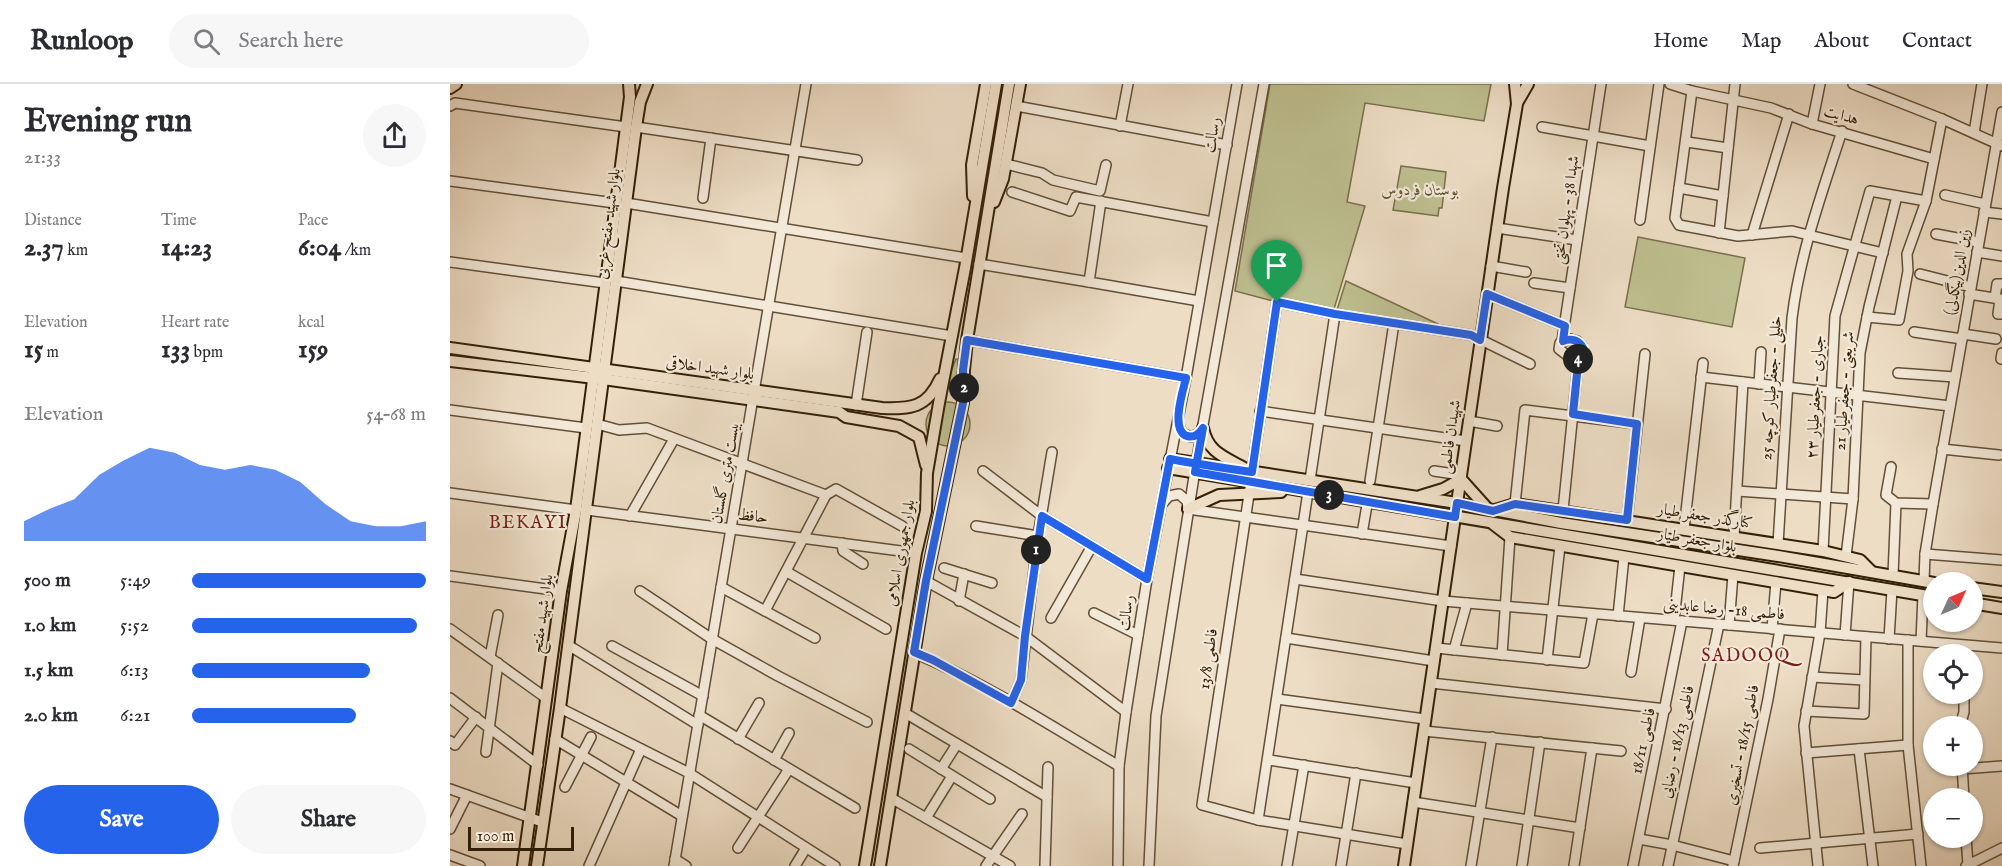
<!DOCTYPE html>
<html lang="en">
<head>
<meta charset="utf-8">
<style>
  :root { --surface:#fff; --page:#f7f7f7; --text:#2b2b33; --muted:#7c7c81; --line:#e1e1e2; --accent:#2563eb }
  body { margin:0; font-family:"IM FELL English",Amiri,serif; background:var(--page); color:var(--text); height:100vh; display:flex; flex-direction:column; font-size:22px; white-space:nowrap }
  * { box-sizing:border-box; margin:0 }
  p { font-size:20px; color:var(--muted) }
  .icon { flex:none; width:33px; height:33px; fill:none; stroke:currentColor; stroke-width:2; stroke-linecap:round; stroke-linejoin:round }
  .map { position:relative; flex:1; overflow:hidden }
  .details { display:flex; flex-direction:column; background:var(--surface); width:450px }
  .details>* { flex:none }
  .needle { width:39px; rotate:46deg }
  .fabs { position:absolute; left:1473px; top:488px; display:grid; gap:12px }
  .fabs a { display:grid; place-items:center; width:60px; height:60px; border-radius:50%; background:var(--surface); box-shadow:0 2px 4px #0004; font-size:30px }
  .scale { position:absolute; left:18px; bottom:15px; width:106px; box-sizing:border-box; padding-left:6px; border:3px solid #342006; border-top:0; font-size:16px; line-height:21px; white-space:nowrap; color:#342006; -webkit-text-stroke:4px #f3e9d9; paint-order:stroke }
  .pin { position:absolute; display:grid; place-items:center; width:51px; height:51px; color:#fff; margin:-62px -26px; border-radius:50% 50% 50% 0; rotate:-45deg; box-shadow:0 0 6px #0007 }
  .pin .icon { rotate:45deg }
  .km { position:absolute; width:30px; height:30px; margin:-15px; border-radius:50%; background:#222; color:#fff; font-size:16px; line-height:30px; text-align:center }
  .round { display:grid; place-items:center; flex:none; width:63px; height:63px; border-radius:32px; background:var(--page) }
  .summary { display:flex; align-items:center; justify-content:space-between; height:102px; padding:0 24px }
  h1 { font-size:33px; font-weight:700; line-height:45px }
  .stats { display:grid; grid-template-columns:repeat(3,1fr); gap:9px; height:102px; padding:6px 24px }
  .stats div { display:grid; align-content:center }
  .stats b { font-size:26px; font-weight:700 }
  .stats small { font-size:16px; font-weight:400 }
  .stats p { font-size:16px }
  .chart { height:168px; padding:12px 24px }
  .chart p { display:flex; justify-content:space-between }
  .chart svg { width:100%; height:108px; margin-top:6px; fill:var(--accent); opacity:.7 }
  .button { display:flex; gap:12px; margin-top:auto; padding:12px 24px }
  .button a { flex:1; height:69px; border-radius:36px; background:var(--accent); color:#fff; font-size:24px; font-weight:700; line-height:69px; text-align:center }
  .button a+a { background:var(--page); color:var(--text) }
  ul { padding:0 24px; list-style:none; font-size:20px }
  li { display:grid; grid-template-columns:96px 72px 1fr; align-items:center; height:45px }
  li i { height:15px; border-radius:8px; background:var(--accent) }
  header { display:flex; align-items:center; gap:36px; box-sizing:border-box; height:84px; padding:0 30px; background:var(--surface); border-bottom:2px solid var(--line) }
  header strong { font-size:28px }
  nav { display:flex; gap:33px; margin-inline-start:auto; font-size:21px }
  .search { width:420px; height:54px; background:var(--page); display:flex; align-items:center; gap:15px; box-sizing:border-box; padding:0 21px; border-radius:33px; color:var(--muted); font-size:22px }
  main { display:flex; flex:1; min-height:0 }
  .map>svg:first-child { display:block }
</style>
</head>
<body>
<header>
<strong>Runloop</strong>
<div class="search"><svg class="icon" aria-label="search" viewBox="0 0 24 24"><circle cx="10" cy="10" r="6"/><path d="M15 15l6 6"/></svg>Search here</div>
<nav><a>Home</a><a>Map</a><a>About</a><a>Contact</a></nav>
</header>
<main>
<section class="details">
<div class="summary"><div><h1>Evening run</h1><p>21:33</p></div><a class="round"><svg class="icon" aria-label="share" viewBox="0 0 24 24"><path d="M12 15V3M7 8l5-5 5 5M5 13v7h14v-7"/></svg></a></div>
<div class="stats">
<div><p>Distance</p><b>2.37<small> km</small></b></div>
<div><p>Time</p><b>14:23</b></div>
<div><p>Pace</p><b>6:04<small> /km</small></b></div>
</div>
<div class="stats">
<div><p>Elevation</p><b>15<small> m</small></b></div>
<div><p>Heart rate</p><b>133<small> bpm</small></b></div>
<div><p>kcal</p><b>159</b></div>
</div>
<div class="chart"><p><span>Elevation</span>54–68 m</p>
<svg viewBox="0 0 160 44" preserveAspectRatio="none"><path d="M0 44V36L10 31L20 27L30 17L40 11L50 6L60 8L70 13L80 15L90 13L100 15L110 20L120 29L130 36L140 38L150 38L160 36V44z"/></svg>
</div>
<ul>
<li><b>500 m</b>5:49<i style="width:100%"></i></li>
<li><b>1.0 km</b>5:52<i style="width:96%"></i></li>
<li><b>1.5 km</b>6:13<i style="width:76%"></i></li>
<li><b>2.0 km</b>6:21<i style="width:70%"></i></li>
</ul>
<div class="button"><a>Save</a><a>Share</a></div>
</section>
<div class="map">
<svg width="1552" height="782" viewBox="0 0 1552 782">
  <rect width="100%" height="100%" fill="#edddc5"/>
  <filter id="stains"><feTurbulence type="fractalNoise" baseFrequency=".00333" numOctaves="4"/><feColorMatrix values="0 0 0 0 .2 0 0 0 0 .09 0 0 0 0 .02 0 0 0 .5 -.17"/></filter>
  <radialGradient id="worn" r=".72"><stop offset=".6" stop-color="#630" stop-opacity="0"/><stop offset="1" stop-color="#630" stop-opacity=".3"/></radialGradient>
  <g fill="#bebf90" stroke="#79704b" stroke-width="1.5">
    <path d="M820 0H1041L1034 37 915 19 897 118 915 122 884 225 823 217 785 207Z"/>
    <path d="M951 82 996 88 992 124H989L988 132 943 126Z"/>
    <path d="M1188 153 1295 174 1282 243 1175 223Z"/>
    <path d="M896 197 988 240 987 243 887 226Z"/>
    <path d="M506 275H508L507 297 503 303 499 304 497 297Z"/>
    <circle cx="498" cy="340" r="22"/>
  </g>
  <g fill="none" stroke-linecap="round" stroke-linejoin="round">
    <g stroke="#624f36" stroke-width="12">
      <g id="minor">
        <path d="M1220 0 1242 7 1321 24 1362 40 1484 75"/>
        <path d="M1403 0 1492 35 1552 62"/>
        <path d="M1242 7 1225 134 1229 141 1288 152 1342 147 1433 169"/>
        <path d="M0 22 5 19 176 43"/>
        <path d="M566 22 777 61"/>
        <path d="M1362 40 1370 0"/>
        <path d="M670 42 678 0"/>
        <path d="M186 43 407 76"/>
        <path d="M1092 43 1200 62"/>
        <path d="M1524 49 1532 0"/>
        <path d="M1237 58 1278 64"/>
        <path d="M556 80 592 89 603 96 650 107 656 81"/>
        <path d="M0 97 165 119"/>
        <path d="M1229 104 1273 112"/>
        <path d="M562 108 620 127 626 113 763 138"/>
        <path d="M1495 111 1535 120"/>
        <path d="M253 114 261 54"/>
        <path d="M651 117 639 198 749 217"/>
        <path d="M176 119 516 174"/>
        <path d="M1534 128 1552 130"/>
        <path d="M1190 136 1209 0"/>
        <path d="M1047 144 1127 156"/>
        <path d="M1269 149 1285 0"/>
        <path d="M1486 150 1528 158"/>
        <path d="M1302 151 1339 30"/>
        <path d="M1527 168 1552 172"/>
        <path d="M0 178 155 199"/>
        <path d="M529 180 639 198"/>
        <path d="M1041 182 1076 188"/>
        <path d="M1470 190 1521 203"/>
        <path d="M166 197 502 252"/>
        <path d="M1084 199 1120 204"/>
        <path d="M1037 210 1115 242"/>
        <path d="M1519 210 1550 215 1548 230H1552"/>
        <path d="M1545 214 1547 200H1552"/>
        <path d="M1417 233 1449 236 1458 187 1457 170 1476 117 1492 35"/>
        <path d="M1464 248 1512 255"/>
        <path d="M1513 250 1546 255"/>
        <path d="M1120 255 1127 257 1132 262V267L1129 270 1118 272 1109 265 1110 259Z"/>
        <path d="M517 256 736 294"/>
        <path d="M1112 257 1151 0"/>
        <path d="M1551 275 1552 269"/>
        <path d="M1448 289 1505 293"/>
        <path d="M1251 293 1500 322"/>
        <path d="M1309 300 1311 268"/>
        <path d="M406 321 417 248"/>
        <path d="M0 326 136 344"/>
        <path d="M810 327 1016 357"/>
        <path d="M1019 337 1047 342"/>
        <path d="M728 339 732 349 741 353 749 349 753 344"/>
        <path d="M147 340 169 346 197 344 376 411"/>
        <path d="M1492 365 1549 371"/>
        <path d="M1441 383 1436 411 1446 419 1483 420"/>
        <path d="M533 387 592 432 697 495"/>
        <path d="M984 387 1011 391"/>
        <path d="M802 388 827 218 885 230 1021 251 1080 280"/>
        <path d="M860 396 885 230"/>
        <path d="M920 397 944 239"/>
        <path d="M800 404 752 721 808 736 957 760"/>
        <path d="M1287 407 1403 415"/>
        <path d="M0 409 126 426"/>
        <path d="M376 411 386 405 452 442"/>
        <path d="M712 420 719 412 729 410 737 417 738 425 1001 462"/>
        <path d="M1065 420 1075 326 1187 340"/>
        <path d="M137 426 466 469"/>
        <path d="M1113 426 1129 270"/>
        <path d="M180 432 224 355"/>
        <path d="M1177 437 1195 270"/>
        <path d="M526 442 588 452"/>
        <path d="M1234 445 1253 279"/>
        <path d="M912 450 917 421"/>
        <path d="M1284 453 1293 298"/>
        <path d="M392 459 393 467 413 480"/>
        <path d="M1328 460 1342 234C1350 169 1372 109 1392 47"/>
        <path d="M1373 467 1385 232 1420 107 1476 117"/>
        <path d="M1475 470 1552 476"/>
        <path d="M1396 472 1403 415 1410 269 1419 223 1447 112"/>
        <path d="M494 484 542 499"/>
        <path d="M337 488 436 545"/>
        <path d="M1443 491 1446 419"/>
        <path d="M0 492 111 507"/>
        <path d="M845 495 993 517 1552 564"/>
        <path d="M476 497 575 552 676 628"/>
        <path d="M1474 497 1475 470 1483 420 1552 28"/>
        <path d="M271 503 365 554"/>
        <path d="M190 507 262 555 328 592 417 638"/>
        <path d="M509 517 514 490"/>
        <path d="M315 527 376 411"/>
        <path d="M644 529 688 551"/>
        <path d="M1168 532 1174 473"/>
        <path d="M601 534 642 462"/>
        <path d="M1224 536 1230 482"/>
        <path d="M1279 541 1283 491"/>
        <path d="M0 545 96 614"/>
        <path d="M1322 545 1326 498"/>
        <path d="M1395 551 1399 498"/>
        <path d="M836 554 984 577"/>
        <path d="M1439 555 1442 506"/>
        <path d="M1458 556V661L1471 782"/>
        <path d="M1471 557 1473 511"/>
        <path d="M118 561 248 641"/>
        <path d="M162 562 253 612"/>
        <path d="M986 564 1134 579 1143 530"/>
        <path d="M1004 566 1017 519"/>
        <path d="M464 569C536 599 602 643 669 682"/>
        <path d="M1052 571 1060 453"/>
        <path d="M40 573 48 531"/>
        <path d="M1097 576 1110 462"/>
        <path d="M1181 588 1190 534"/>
        <path d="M1362 593 1414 596"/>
        <path d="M981 599 1216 625"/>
        <path d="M0 614 88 681"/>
        <path d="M827 615 975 635"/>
        <path d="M561 619 571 596 588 452 602 368"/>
        <path d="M110 624 239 689 385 782"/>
        <path d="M1356 627 1414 630 1416 553"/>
        <path d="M455 629 597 713"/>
        <path d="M249 631 405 724"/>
        <path d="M1510 642 1514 628V609"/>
        <path d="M974 647 1171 667"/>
        <path d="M105 655 232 732"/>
        <path d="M288 655 309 619"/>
        <path d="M0 657 5 661 26 633"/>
        <path d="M459 665 540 715"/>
        <path d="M1409 665 1423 782"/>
        <path d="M36 668 48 579"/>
        <path d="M1356 669 1458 661"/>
        <path d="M324 676 339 649"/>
        <path d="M819 676 966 699"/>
        <path d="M1512 681 1514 714"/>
        <path d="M491 685 507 660"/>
        <path d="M1512 685 1552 682"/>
        <path d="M115 703 141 653"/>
        <path d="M0 705 92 738"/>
        <path d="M441 714 560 782"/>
        <path d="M963 718 1130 744"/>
        <path d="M476 734 502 692"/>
        <path d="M808 736 858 408"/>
        <path d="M0 745 17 711"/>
        <path d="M1516 753 1518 781"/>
        <path d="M1189 755 1222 761 1284 777"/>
        <path d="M288 764 339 685"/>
        <path d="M1310 764 1468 750"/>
        <path d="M0 771 30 782"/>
        <path d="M225 775 236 782"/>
        <path d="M139 782 191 665"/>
        <path d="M224 782 356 0"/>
        <path d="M345 782 356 764"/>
        <path d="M536 782 572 730"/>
        <path d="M595 782 598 683"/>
        <path d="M668 782 669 682 676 628 697 495 736 294 787 0"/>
        <path d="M699 782 706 632 746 380 814 0"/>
        <path d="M837 782 854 681"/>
        <path d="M891 782 906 689"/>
        <path d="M1021 782 1042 653"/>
        <path d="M1072 782 1090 658"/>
        <path d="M1124 782 1142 664"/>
        <path d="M1183 782 1232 537"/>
        <path d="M1218 782 1269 540"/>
        <path d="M1283 782 1318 615 1330 545"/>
        <path d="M1368 782 1354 642 1370 549 1373 506"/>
        <path d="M1516 782 1552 764"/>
      </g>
    </g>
    <g stroke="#342006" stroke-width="14">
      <g id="major">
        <path d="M0 4 6 0"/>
        <path d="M1067 19 1078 0"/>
        <path d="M523 112 522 81 536 0"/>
        <path d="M544 118 553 95 570 0"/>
        <path d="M0 264 432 324C461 325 477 324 490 295"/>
        <path d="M0 277 153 295 389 328 396 333 449 342 469 353 476 381"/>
        <path d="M753 344C758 369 775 373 796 385"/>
        <path d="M720 375 1007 419 1111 439 1328 472 1484 499"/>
        <path d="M718 384 1484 513"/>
        <path d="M970 412 993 405 1011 395 1037 424"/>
        <path d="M738 425 769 411 831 408"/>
        <path d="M1045 426 1065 420 1373 467 1410 476 1421 487"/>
        <path d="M1043 440 1060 453 1384 508 1399 498"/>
        <path d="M1522 504 1552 508"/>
        <path d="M1522 519 1552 524"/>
        <path d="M73 782 111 507 126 426 180 13 179 0"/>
        <path d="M87 782 110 624 186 43 190 18 197 0"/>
        <path d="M415 782 466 469 476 427 477 389 489 319 515 184 546 0"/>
        <path d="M430 782 476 497 513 319 514 286 517 256 559 0"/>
        <path d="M954 782 1053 104 1067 20 1065 0"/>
      </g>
    </g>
    <use href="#minor" stroke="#f3e9d9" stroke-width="9"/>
    <use href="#major" stroke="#edddc5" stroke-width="10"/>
  </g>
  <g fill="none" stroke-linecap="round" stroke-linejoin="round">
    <g stroke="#fff" stroke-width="12">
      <path id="route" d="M827 218 802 388C774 384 747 380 720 375L697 495 592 432 575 552 571 596 561 619 483 576 464 568 476 497 513 319V286L517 256 736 294C733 307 720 346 737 352 745 354 749 350 753 344L745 388 1005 433 1007 419 1043 427 1065 420 1177 436 1187 340 1123 330 1129 270 1133 264C1129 256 1121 254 1113 257L1115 242 1037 210 1030 256 1021 251 885 230 827 218"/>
    </g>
    <use href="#route" stroke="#2563eb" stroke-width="8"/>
  </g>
  <g text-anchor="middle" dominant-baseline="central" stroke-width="4.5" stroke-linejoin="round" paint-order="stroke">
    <g font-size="16" fill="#342006" stroke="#f3e9d9">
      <text transform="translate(1391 32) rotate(16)">هدایت</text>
      <text transform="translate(763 51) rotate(-80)">رسالت</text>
      <text transform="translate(1117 126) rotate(-82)">شهدا 38 - پهلوان تختی</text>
      <text transform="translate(159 140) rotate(-83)">بلوار شهید مفتح غربی</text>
      <text transform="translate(1508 188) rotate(-80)">زین الدین(بیگدلی)</text>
      <text transform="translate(260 285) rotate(8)">بلوار شهید اخلاقی</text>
      <text transform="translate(1322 304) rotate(-86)">خلیلی - جعفرطیار کوچه 25</text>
      <text transform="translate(1395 307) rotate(-86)">شریعتی - جعفرطیار 21</text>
      <text transform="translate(1366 313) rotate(-87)">جباری - جعفرطیار ۲۳</text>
      <text transform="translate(1001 353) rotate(-82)">شهیدان فاطمی</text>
      <text transform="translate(276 389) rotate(-80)">بیست متری گلستان</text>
      <text transform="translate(303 433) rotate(7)">حافظ</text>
      <text transform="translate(1255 433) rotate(9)">کنارگذر جعفر طیار</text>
      <text transform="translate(1247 457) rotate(10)">بلوار جعفر طیار</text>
      <text transform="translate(451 469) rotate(-80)">بلوار جمهوری اسلامی</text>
      <text transform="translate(1274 526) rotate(5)">فاطمی 18- رضا عابدینی</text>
      <text transform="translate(677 529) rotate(-81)">رسالت</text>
      <text transform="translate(93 530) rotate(-82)">بلوار شهید مفتح</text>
      <text transform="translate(759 575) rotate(-82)">فاطمی 13/8</text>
      <text transform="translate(1194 657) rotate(-78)">فاطمی 18/11</text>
      <text transform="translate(1228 658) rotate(-78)">فاطمی 18/13 - رضایی</text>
      <text transform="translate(1293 661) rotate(-79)">فاطمی 18/15 - تسخیری</text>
    </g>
    <g font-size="16" font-style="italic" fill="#5d502f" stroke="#f3e9d9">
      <text x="970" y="107">بوستان فردوس</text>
    </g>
    <g font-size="18" letter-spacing="1.5" fill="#7a1f14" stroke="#f3e9d9">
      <text x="78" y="439">BEKAYI</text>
      <text x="1296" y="572">SADOOQ</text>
    </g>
  </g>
  <rect width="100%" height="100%" filter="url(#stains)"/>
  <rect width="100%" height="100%" fill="url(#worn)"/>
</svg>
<div class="fabs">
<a><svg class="needle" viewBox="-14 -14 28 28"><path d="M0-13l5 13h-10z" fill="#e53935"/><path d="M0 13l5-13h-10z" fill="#7c7c81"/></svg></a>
<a><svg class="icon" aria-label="locate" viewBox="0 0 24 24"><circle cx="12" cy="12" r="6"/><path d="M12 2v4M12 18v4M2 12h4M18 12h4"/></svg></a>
<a>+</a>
<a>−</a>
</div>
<div class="scale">100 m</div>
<div class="pin" style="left:827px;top:218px;background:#1e9e55"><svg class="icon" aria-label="arrive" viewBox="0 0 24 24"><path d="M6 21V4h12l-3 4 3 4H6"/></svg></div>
<b class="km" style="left:586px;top:466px">1</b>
<b class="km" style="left:514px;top:304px">2</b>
<b class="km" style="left:879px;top:411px">3</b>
<b class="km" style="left:1128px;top:275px">4</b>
</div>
</main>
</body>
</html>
